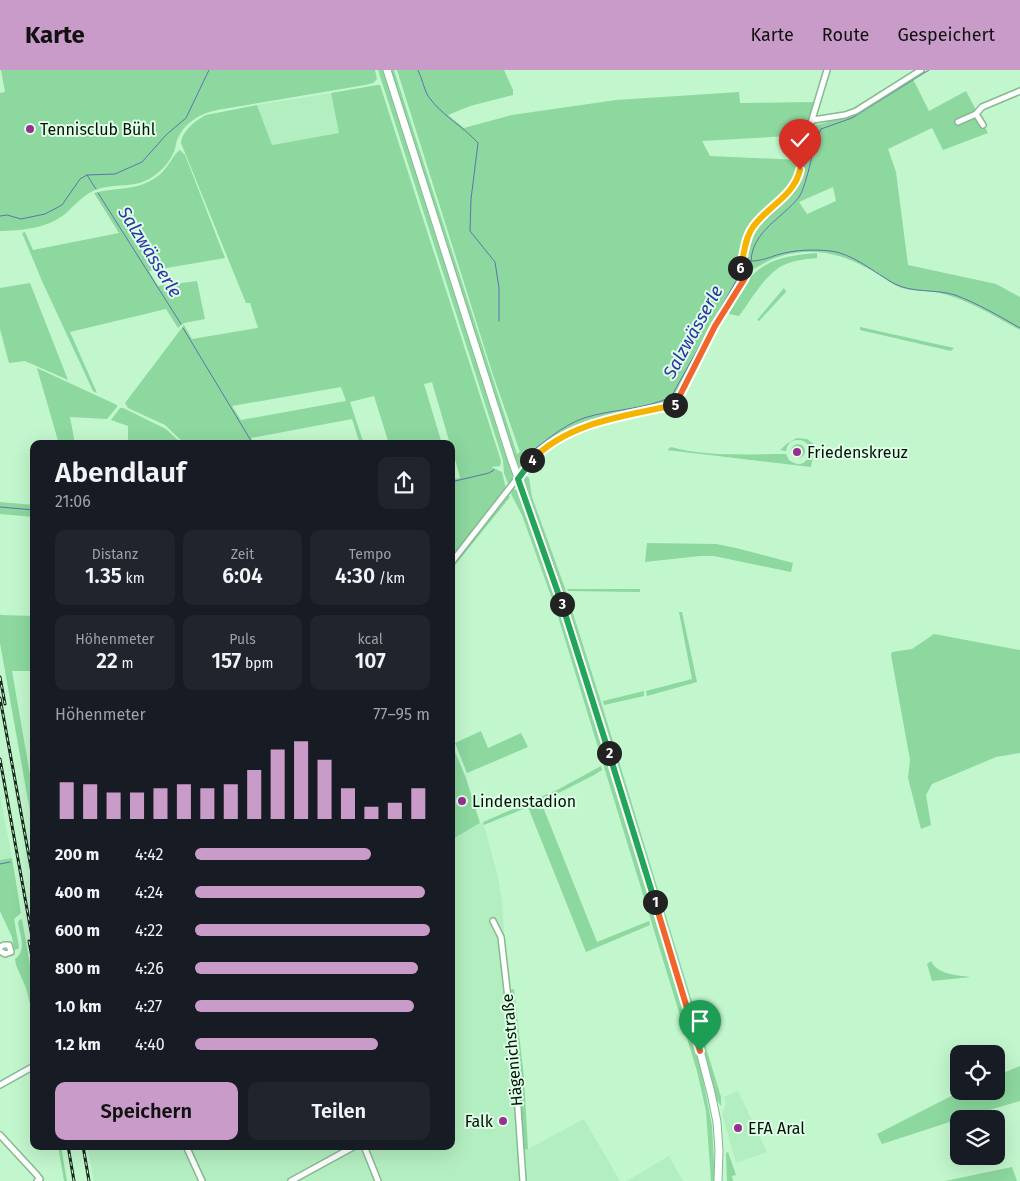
<!DOCTYPE html>
<html lang="de">
<head>
<meta charset="utf-8">
<style>
  :root { --surface:#171b24; --page:#20242c; --text:#f1f3f6; --muted:#9ea1a6; --accent:#c99bc9 }
  body { margin:0; font-family:"Fira Sans",sans-serif; background:var(--page); color:var(--text); height:100vh; display:flex; flex-direction:column; font-size:19px; white-space:nowrap }
  * { box-sizing:border-box; margin:0 }
  p { font-size:16px; color:var(--muted) }
  .icon { flex:none; width:28px; height:28px; fill:none; stroke:currentColor; stroke-width:2; stroke-linecap:round; stroke-linejoin:round }
  .map { position:relative; flex:1; overflow:hidden }
  .details { position:absolute; left:30px; top:370px; width:425px; height:710px; display:flex; flex-direction:column; background:var(--surface); border-radius:10px; box-shadow:0 5px 20px #0002 }
  .details>* { flex:none }
  .buttons { position:absolute; left:950px; top:975px; display:grid; gap:10px }
  .buttons a { display:grid; place-items:center; width:55px; height:55px; border-radius:10px; background:var(--surface); box-shadow:0 5px 20px #0002; font-size:25px }
  .pin { position:absolute; display:grid; place-items:center; width:42px; height:42px; color:#fff; margin:-51px -21px; border-radius:50% 50% 50% 0; rotate:-45deg; box-shadow:0 0 5px #0007 }
  .pin .icon { rotate:45deg }
  .km { position:absolute; width:25px; height:25px; margin:-12px; border-radius:50%; background:#222; color:#fff; font-size:14px; line-height:25px; text-align:center }
  .round { display:grid; place-items:center; flex:none; width:52px; height:52px; border-radius:10px; background:var(--page) }
  .headline { display:flex; align-items:center; justify-content:space-between; height:85px; padding:0 25px }
  h1 { font-size:28px; font-weight:600; line-height:38px }
  .metrics { display:grid; grid-template-columns:repeat(3,1fr); gap:8px; height:85px; padding:5px 25px }
  .metrics div { display:grid; align-content:center; border-radius:10px; background:var(--page); text-align:center }
  .metrics b { font-size:21px; font-weight:600 }
  .metrics small { font-size:14px; font-weight:400 }
  .metrics p { font-size:14px }
  .chart { height:140px; padding:10px 25px }
  .chart p { display:flex; justify-content:space-between }
  .chart svg { width:100%; height:90px; margin-top:5px; stroke:var(--accent); stroke-width:6 }
  .button { display:flex; gap:10px; margin-top:auto; padding:10px 25px }
  .button a { flex:1; height:58px; border-radius:10px; background:var(--accent); color:#111; font-size:20px; font-weight:600; line-height:58px; text-align:center }
  .button a+a { background:var(--page); color:var(--text) }
  ul { padding:0 25px; list-style:none; font-size:16px }
  li { display:grid; grid-template-columns:80px 60px 1fr; align-items:center; height:38px }
  li i { height:12px; border-radius:6px; background:var(--accent) }
  header { display:flex; align-items:center; gap:30px; box-sizing:border-box; height:70px; padding:0 25px; background:var(--accent); color:#111 }
  header strong { font-size:24px }
  nav { display:flex; gap:28px; margin-inline-start:auto; font-size:18px }
  .map>svg:first-child { display:block }
</style>
</head>
<body>
<header>
<strong>Karte</strong>
<nav><a>Karte</a><a>Route</a><a>Gespeichert</a></nav>
</header>
<div class="map">
<svg width="1020" height="1111" viewBox="0 0 1020 1111">
  <rect width="100%" height="100%" fill="#c2f6cd"/>
  <g fill="#b3eec0">
    <path d="M331 23 339 63 272 75 257 35Z"/>
    <path d="M0 726 12 788 0 790Z"/>
    <path d="M483 752 498 807 502 832 508 920 519 1015 523 1080 528 1079 584 1049 620 1111H94L87 1076H451V770Z"/>
    <path d="M738 1021 767 1082 736 1093 722 1044 726 1034 724 1027Z"/>
    <path d="M669 1086 683 1111H627Z"/>
  </g>
  <g fill="#8cd89f" fill-rule="evenodd">
    <path d="M1 0H375L377 9 373 13 365 15 217 40C201 43 185 52 178 68 176 71 176 75 175 79 172 87 167 95 160 101 137 122 119 111 95 120 83 125 74 136 65 144 47 158 25 160 3 161H0V23L5 22Z"/>
    <path d="M378 0H383L500 368 513 405 512 413 509 416 504 403 503 390Z"/>
    <path d="M390 0H394L517 384 520 382 493 305 397 0H504L513 20V25L470 36 448 45 464 58 512 45 616 30 739 22 740 33 816 32 806 65 702 71 710 86 800 90 795 112 790 119 751 157 742 188 736 199 740 204C740 222 718 245 710 261 699 280 687 316 671 330 661 340 641 341 628 344 579 356 558 360 522 398L518 397 513 386Z"/>
    <path d="M912 7 929 41 966 21 988 63 943 80 932 58 888 79 896 102 908 195 996 214 1020 227V260C994 246 969 230 940 223 927 220 912 222 899 217 892 214 886 209 879 205 847 185 816 175 778 187 767 190 758 198 747 202L744 200 743 195 749 168 755 157 799 112 809 68 814 56 844 47ZM833 117 836 131 807 144 799 132Z"/>
    <path d="M377 15H380L501 391 500 396 491 397 502 402 506 419 451 490V406L453 409 460 408 451 374H450L432 312 424 314 442 374H389L374 326 350 332 364 374H360L352 349 251 368 254 374H185L165 355 128 338 125 333 184 255 192 269 258 258 250 233H246L181 73C182 61 196 50 206 45L257 35 272 75 339 63 331 23ZM341 317 346 331 241 350 232 336Z"/>
    <path d="M180 80 185 85 225 188 149 201 158 216 197 211 205 249 184 253 178 258 166 239 70 262 97 323 93 321 42 211 22 163 25 162 33 180 119 163 94 123C116 117 139 121 158 106 167 100 174 83 180 80Z"/>
    <path d="M817 183V188C807 189 796 190 786 194 765 203 752 229 739 246L725 243C753 199 762 187 817 183Z"/>
    <path d="M30 213 68 310 25 291 9 293 0 259V218Z"/>
    <path d="M784 218 786 222 759 251 757 250Z"/>
    <path d="M860 257 954 278 951 281 860 260Z"/>
    <path d="M37 298 117 335V337L107 349 70 347 75 374H59Z"/>
    <path d="M120 338H123L166 359 182 374H128V356L111 350Z"/>
    <path d="M797 368 807 369 815 375 811 397 667 380 671 377C704 387 752 384 786 384L789 390C810 406 818 368 797 370 790 370 787 375 786 381L780 380 788 373Z"/>
    <circle cx="798" cy="381" r="7"/>
    <path d="M525 405 529 408 532 427 566 521 601 632 721 1027V1036L716 1029 523 414 522 409Z"/>
    <path d="M513 419 517 420 556 528 701 999 712 1056 715 1111H711L706 1041 697 1001 556 540 522 445 511 424Z"/>
    <path d="M508 425 510 427 451 500V496Z"/>
    <path d="M0 432 34 435V447L0 444Z"/>
    <path d="M647 473 716 474 736 478 793 493 791 502 714 486H700L645 492Z"/>
    <path d="M567 519H640V522L568 521Z"/>
    <path d="M679 542H682L697 612 647 626 646 621 692 609Z"/>
    <path d="M0 544 1 545 34 546V601H12L34 728V764L0 573Z"/>
    <path d="M934 564 1020 580V683L996 687 932 714 926 725 931 755 921 759 908 708 910 690 891 585 892 582 912 579Z"/>
    <path d="M644 621V626L604 635 603 631Z"/>
    <path d="M481 661 488 678 521 663 528 677 467 703 455 673Z"/>
    <path d="M451 672 466 708 480 753 451 770Z"/>
    <path d="M601 696 602 700 594 705 541 732 597 872 649 851 650 855 586 882 528 737 484 755 483 752 559 719Z"/>
    <path d="M12 788 21 843 14 849 19 877 18 879 14 880 12 867 0 841V790Z"/>
    <path d="M22 849 34 918V950L26 918 16 895 15 889C27 880 20 866 18 853L19 850Z"/>
    <path d="M931 891C938 905 957 905 971 907L932 911 927 894Z"/>
    <path d="M514 919 524 1008 528 1079 523 1080 519 1015 508 920Z"/>
    <path d="M1020 996V1031L959 1049 882 1074 877 1064 961 1021H996V1006Z"/>
    <path d="M58 1076H61L67 1111H64Z"/>
    <path d="M728 1082 736 1105 732 1106 733 1111H727L726 1083Z"/>
    <path d="M1012 1097 1017 1111H945L1007 1098Z"/>
  </g>
  <g fill="none" stroke-linecap="round" stroke-linejoin="round">
    <g stroke="#6074ac" stroke-width="1">
      <path d="M418 0C422 8 424 19 428 26 442 46 463 56 478 73L471 129 470 161 495 192 499 218V251"/>
      <path d="M87 105 96 119"/>
      <path d="M98 123 181 254"/>
      <path d="M0 146 7 145 21 149 45 144 62 135 80 109 87 105 115 104 142 92 166 65 186 48 209 0"/>
      <path d="M751 191C752 161 783 148 799 127 806 117 813 80 817 67L821 59 852 48 929 0"/>
      <path d="M743 199 751 191C762 191 770 187 780 184 796 180 813 179 830 181 852 183 875 203 895 214 912 223 936 219 955 225 977 233 999 246 1020 258"/>
      <path d="M183 258 253 374"/>
      <path d="M525 386C544 373 561 356 584 348 612 339 643 340 671 327L741 202"/>
      <path d="M451 412 489 403 494 400"/>
      <path d="M0 437 34 440"/>
      <path d="M0 794 10 792"/>
    </g>
    <g stroke="#87b992" stroke-width="8">
      <g id="street">
        <path d="M976 44 983 55"/>
        <path d="M813 50 845 45 856 41 921 0"/>
        <path d="M958 52 976 44 982 37 1020 21"/>
        <path d="M451 493 526 397C533 389 541 380 551 374 584 350 635 343 675 335L715 256 745 208 740 198 747 168 754 156 792 120 797 111 807 66 827 0"/>
        <path d="M493 851 501 867 514 981 523 1111"/>
        <path d="M0 877 4 875H9L11 882 5 884 0 881"/>
        <path d="M0 1015 34 996"/>
        <path d="M0 1065 36 1104 40 1109 37 1111"/>
        <path d="M186 1076 202 1111"/>
        <path d="M364 1076 378 1111"/>
        <path d="M291 1111 355 1076"/>
      </g>
    </g>
    <g stroke="#87b992" stroke-width="9">
      <path id="secondary" d="M387 0 511 388 560 525 627 741 700 981 711 1023 717 1052 719 1080 718 1111"/>
    </g>
    <use href="#street" stroke="#fff" stroke-width="5"/>
    <use href="#secondary" stroke="#fff" stroke-width="7"/>
    <g stroke="#162a1b" stroke-width="3">
      <g id="rail">
        <path d="M0 607 5 634"/>
        <path d="M0 628 34 814"/>
        <path d="M0 689 34 878"/>
        <path d="M29 871 34 898"/>
        <path d="M68 1076 74 1111"/>
        <path d="M83 1076 89 1111"/>
      </g>
    </g>
    <use href="#rail" stroke="#defee5" stroke-width="1" stroke-dasharray="4" stroke-linecap="butt"/>
  </g>
  <g fill="none" stroke-linecap="round" stroke-linejoin="round">
    <g stroke="#fff" stroke-width="10">
      <path id="split-1" d="M655 832 700 981"/>
    </g>
    <g stroke="#fff" stroke-width="10">
      <path id="split-2" d="M609 683 655 832"/>
    </g>
    <g stroke="#fff" stroke-width="10">
      <path id="split-3" d="M562 534 609 683"/>
    </g>
    <g stroke="#fff" stroke-width="10">
      <path id="split-4" d="M532 390 518 409 562 534"/>
    </g>
    <g stroke="#fff" stroke-width="10">
      <path id="split-5" d="M532 390C568 352 625 346 675 335"/>
    </g>
    <g stroke="#fff" stroke-width="10">
      <path id="split-6" d="M675 335 715 256 745 208 740 198"/>
    </g>
    <g stroke="#fff" stroke-width="10">
      <path id="split-7" d="M740 198C745 184 744 169 753 157 768 136 794 126 800 100"/>
    </g>
    <use href="#split-1" stroke="#f0652b" stroke-width="6"/>
    <use href="#split-2" stroke="#22a559" stroke-width="6"/>
    <use href="#split-3" stroke="#22a559" stroke-width="6"/>
    <use href="#split-4" stroke="#22a559" stroke-width="6"/>
    <use href="#split-5" stroke="#f5b400" stroke-width="6"/>
    <use href="#split-6" stroke="#f0652b" stroke-width="6"/>
    <use href="#split-7" stroke="#f5b400" stroke-width="6"/>
  </g>
  <g fill="#992f91" stroke="#defee5" stroke-width="2">
    <circle cx="30" cy="59" r="5"/>
    <circle cx="797" cy="382" r="5"/>
    <circle cx="462" cy="731" r="5"/>
    <circle cx="503" cy="1051" r="5"/>
    <circle cx="738" cy="1058" r="5"/>
  </g>
  <g text-anchor="middle" dominant-baseline="central" stroke-width="4" stroke-linejoin="round" paint-order="stroke">
    <g font-size="16" fill="#011105" stroke="#defee5" text-anchor="start">
      <text x="40" y="59">Tennisclub Bühl</text>
      <text x="807" y="382">Friedenskreuz</text>
      <text x="472" y="731">Lindenstadion</text>
      <text x="493" y="1051" text-anchor="end">Falk</text>
      <text x="748" y="1058">EFA Aral</text>
    </g>
    <g font-size="16" fill="#011105" stroke="#defee5">
      <text transform="translate(512 980) rotate(-95)">Hägenichstraße</text>
    </g>
    <g font-size="18" font-style="italic" fill="#2b34ad" stroke="#defee5">
      <text transform="translate(150 182) rotate(58)">Salzwässerle</text>
      <text transform="translate(693 262) rotate(-61)">Salzwässerle</text>
    </g>
  </g>
</svg>
<div class="buttons">
<a><svg class="icon" aria-label="locate" viewBox="0 0 24 24"><circle cx="12" cy="12" r="6"/><path d="M12 2v4M12 18v4M2 12h4M18 12h4"/></svg></a>
<a><svg class="icon" aria-label="layers" viewBox="0 0 24 24"><path d="M12 4l9 5-9 5-9-5zM3 14l9 5 9-5"/></svg></a>
</div>
<div class="pin" style="left:700px;top:981px;background:#1e9e55"><svg class="icon" aria-label="arrive" viewBox="0 0 24 24"><path d="M6 21V4h12l-3 4 3 4H6"/></svg></div>
<div class="pin" style="left:800px;top:100px;background:#d93025"><svg class="icon" aria-label="check" viewBox="0 0 24 24"><path d="M5 12l5 5 9-10"/></svg></div>
<b class="km" style="left:655px;top:832px">1</b>
<b class="km" style="left:609px;top:683px">2</b>
<b class="km" style="left:562px;top:534px">3</b>
<b class="km" style="left:532px;top:390px">4</b>
<b class="km" style="left:675px;top:335px">5</b>
<b class="km" style="left:740px;top:198px">6</b>
<section class="details">
<div class="headline"><div><h1>Abendlauf</h1><p>21:06</p></div><a class="round"><svg class="icon" aria-label="share" viewBox="0 0 24 24"><path d="M12 15V3M7 8l5-5 5 5M5 13v7h14v-7"/></svg></a></div>
<div class="metrics">
<div><p>Distanz</p><b>1.35<small> km</small></b></div>
<div><p>Zeit</p><b>6:04</b></div>
<div><p>Tempo</p><b>4:30<small> /km</small></b></div>
</div>
<div class="metrics">
<div><p>Höhenmeter</p><b>22<small> m</small></b></div>
<div><p>Puls</p><b>157<small> bpm</small></b></div>
<div><p>kcal</p><b>107</b></div>
</div>
<div class="chart"><p><span>Höhenmeter</span>77–95 m</p>
<svg viewBox="0 0 160 44" preserveAspectRatio="none"><path d="M5 44V26M15 44V27M25 44V31M35 44V31M45 44V29M55 44V27M65 44V29M75 44V27M85 44V20M95 44V10M105 44V6M115 44V15M125 44V29M135 44V38M145 44V36M155 44V29"/></svg>
</div>
<ul>
<li><b>200 m</b>4:42<i style="width:75%"></i></li>
<li><b>400 m</b>4:24<i style="width:98%"></i></li>
<li><b>600 m</b>4:22<i style="width:100%"></i></li>
<li><b>800 m</b>4:26<i style="width:95%"></i></li>
<li><b>1.0 km</b>4:27<i style="width:93%"></i></li>
<li><b>1.2 km</b>4:40<i style="width:78%"></i></li>
</ul>
<div class="button"><a>Speichern</a><a>Teilen</a></div>
</section>
</div>
</body>
</html>
